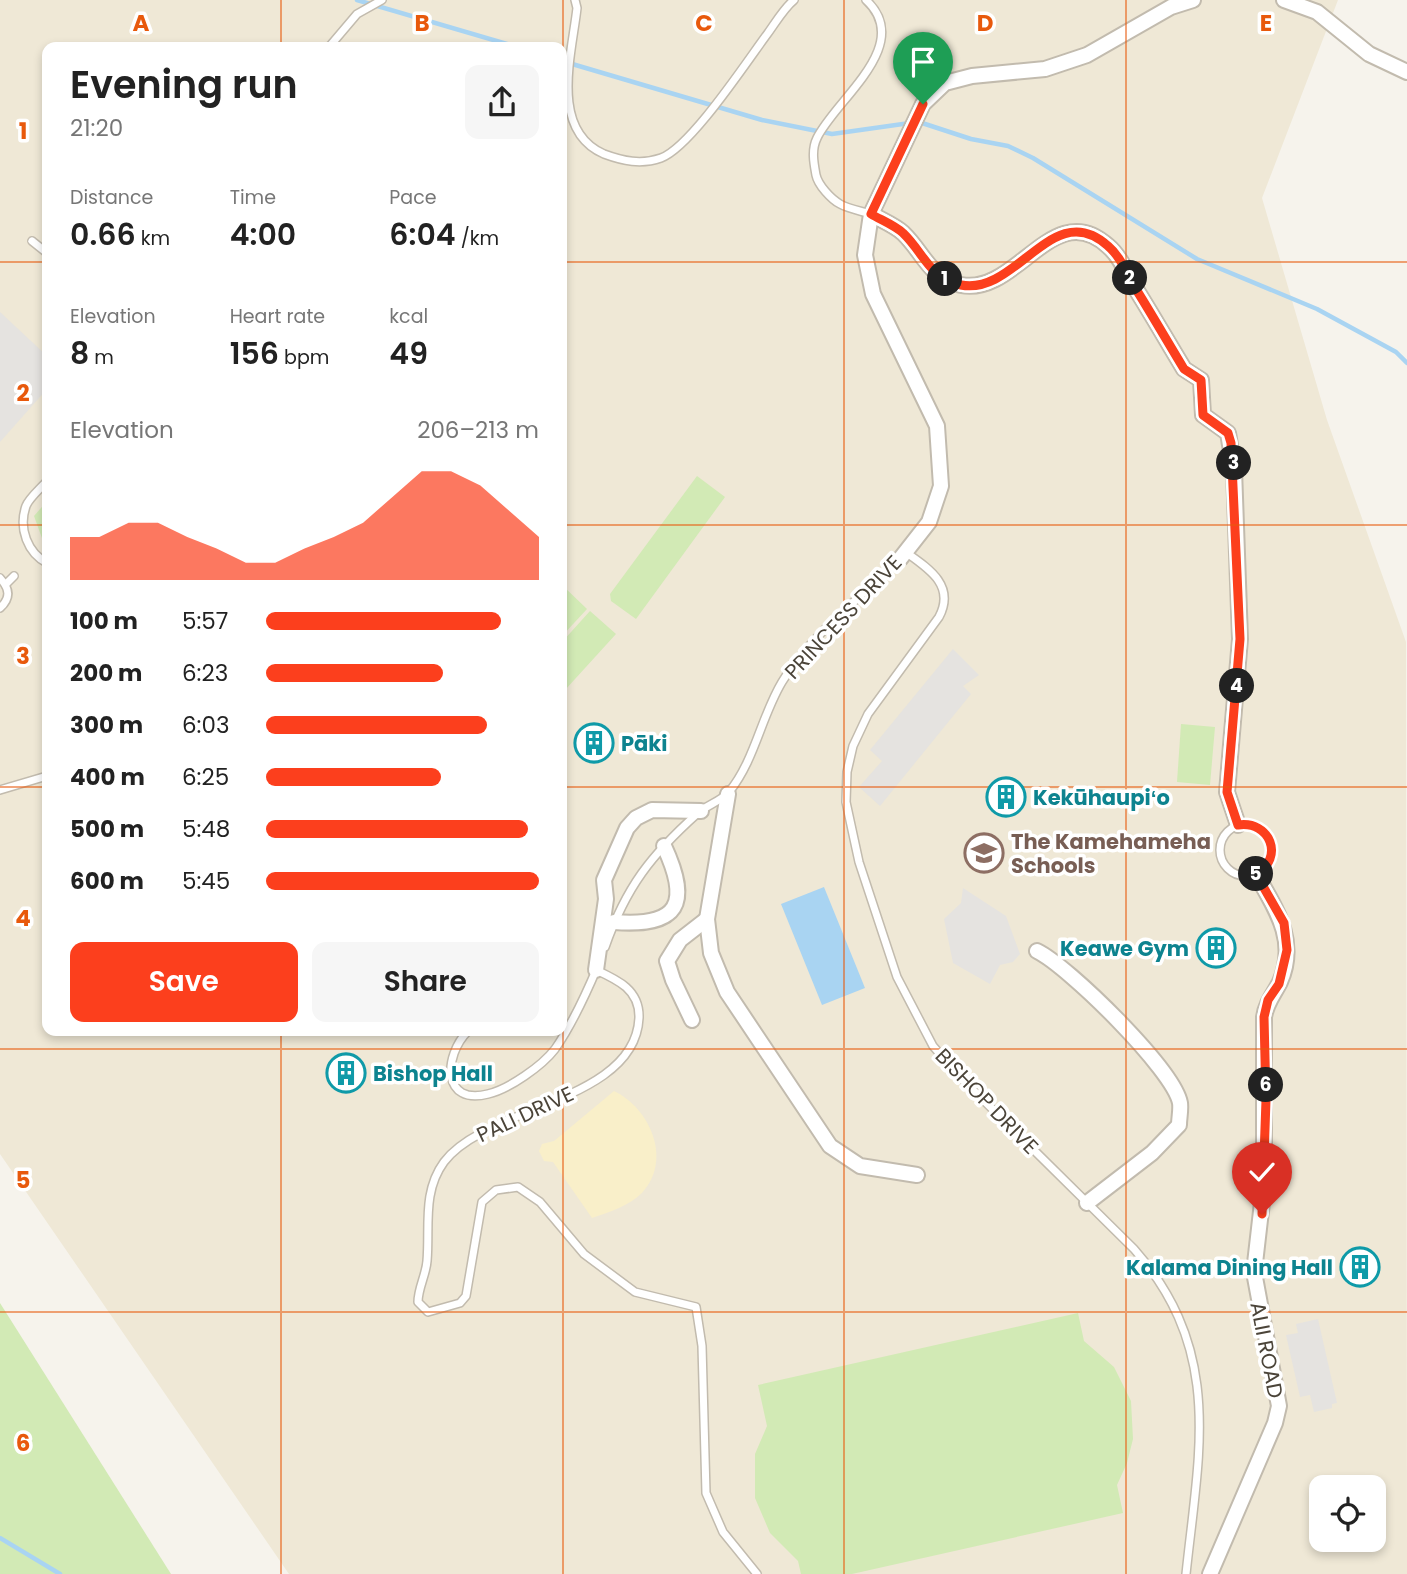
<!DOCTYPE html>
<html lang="en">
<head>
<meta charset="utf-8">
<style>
  :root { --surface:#fff; --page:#f6f6f6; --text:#222; --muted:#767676; --accent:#fc3f1d }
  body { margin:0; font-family:Poppins,sans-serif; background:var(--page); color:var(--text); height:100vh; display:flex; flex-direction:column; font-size:26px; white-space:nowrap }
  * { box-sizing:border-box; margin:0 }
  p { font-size:23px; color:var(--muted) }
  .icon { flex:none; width:38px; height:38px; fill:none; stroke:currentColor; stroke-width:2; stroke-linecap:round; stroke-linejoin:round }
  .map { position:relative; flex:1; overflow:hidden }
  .side { position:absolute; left:42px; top:42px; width:525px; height:994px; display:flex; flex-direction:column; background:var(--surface); border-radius:14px; box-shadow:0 4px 10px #0003 }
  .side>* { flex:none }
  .controls { position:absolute; left:1309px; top:1475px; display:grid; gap:14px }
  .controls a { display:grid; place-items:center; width:77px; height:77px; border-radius:14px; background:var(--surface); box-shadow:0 4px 10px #0003; font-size:35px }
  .pin { position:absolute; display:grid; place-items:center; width:60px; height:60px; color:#fff; margin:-72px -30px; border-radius:50% 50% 50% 0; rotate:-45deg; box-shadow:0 0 7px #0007 }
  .pin .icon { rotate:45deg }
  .km { position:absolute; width:35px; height:35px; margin:-18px; border-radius:50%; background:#222; color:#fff; font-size:19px; line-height:35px; text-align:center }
  .round { display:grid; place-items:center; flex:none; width:74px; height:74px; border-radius:14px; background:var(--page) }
  .headline { display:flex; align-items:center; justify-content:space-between; height:119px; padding:0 28px }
  h1 { font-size:38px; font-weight:600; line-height:52px }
  .stats { display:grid; grid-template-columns:repeat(3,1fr); gap:10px; height:119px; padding:7px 28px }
  .stats div { display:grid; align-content:center }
  .stats b { font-size:30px; font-weight:600 }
  .stats small { font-size:19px; font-weight:400 }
  .stats p { font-size:19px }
  .chart { height:196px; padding:14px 28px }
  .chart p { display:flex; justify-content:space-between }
  .chart svg { width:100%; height:126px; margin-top:7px; fill:var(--accent); opacity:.7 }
  .button { display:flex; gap:14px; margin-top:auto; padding:14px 28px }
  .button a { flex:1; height:80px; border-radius:14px; background:var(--accent); color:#fff; font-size:28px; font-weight:600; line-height:80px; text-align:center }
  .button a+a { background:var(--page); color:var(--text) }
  ul { padding:0 28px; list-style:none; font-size:23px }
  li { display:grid; grid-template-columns:112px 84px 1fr; align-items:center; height:52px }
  li i { height:18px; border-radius:9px; background:var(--accent) }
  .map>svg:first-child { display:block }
</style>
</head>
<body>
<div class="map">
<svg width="1407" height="1574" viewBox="0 0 1407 1574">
  <rect width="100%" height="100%" fill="#f6f3ec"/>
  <path fill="#efe8d6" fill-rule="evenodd" d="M0 0H1338L1262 198 1327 420 1406 642 1407 1574H289L0 1154ZM47 47H562V1031H47ZM1321 1488H1374V1540H1321Z"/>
  <g fill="#d2eab5">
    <path d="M697 476 725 497 636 619 611 601 610 594Z"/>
    <path d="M47 501V552L34 516Z"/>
    <path d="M562 585 587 609 562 636Z"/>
    <path d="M590 611 616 634 565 690 562 687V642Z"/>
    <path d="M1181 724 1215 727 1210 785 1177 782Z"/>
    <path d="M0 1303 171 1574H0Z"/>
    <path d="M1078 1313 1084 1341 1114 1367 1131 1401 1133 1439 1127 1463 1117 1485 1123 1513 852 1574H801L798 1561 770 1533 755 1498V1454L767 1426 758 1385Z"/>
  </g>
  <path fill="#f9efc9" d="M614 1091C650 1108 673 1160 642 1193 629 1206 609 1212 592 1218L553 1162 544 1161 539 1151 542 1144 554 1141Z"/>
  <g fill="#e5e3e0">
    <path d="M0 312 47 356V389L0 442Z"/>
    <path d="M953 649 979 675 963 686 971 694 880 806 859 787 882 761 870 750Z"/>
    <path d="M963 888 1006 916 1020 954 1013 962 1000 965 990 984 953 963 944 919 961 903Z"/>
    <path d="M1318 1319 1337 1403 1332 1404V1408L1314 1412 1310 1395 1300 1397 1286 1335 1298 1333 1296 1324Z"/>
  </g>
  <path fill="#a9d4f2" d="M824 887 865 988 822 1005 781 904Z"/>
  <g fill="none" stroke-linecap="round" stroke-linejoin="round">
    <g stroke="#a9d4f2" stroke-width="4.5">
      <path d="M357 0 517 47"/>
      <path d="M562 61 762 120 832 134 910 123"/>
      <path d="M919 122 971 139 1008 146 1033 158 1197 259 1317 309 1396 352 1407 363"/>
      <path d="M0 1538 60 1574"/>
    </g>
    <g stroke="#c2bbae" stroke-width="10">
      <g id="lane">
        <path d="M575 0 577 8C572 54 549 130 604 154 623 161 641 165 661 158 691 147 747 61 768 33 776 22 784 8 794 0"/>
        <path d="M866 0C915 45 835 100 817 138 811 150 814 164 816 175 818 185 831 199 840 204 849 209 861 211 871 214"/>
        <path d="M329 47 357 14 382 0"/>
        <path d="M32 241 47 253"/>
        <path d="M47 481C41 488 29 498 26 506 18 529 28 553 47 563"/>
        <path d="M904 551C928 568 956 585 939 617L868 714 853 746 847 772 846 802 859 862 897 977 933 1046 961 1078 1134 1249C1224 1351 1199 1451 1186 1574"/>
        <path d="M0 578C10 589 11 598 0 608"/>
        <path d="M6 584 14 576"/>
        <path d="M0 790 47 776"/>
        <circle cx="1246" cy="850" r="26"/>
        <path d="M605 947C626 887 651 855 698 813 707 805 721 801 729 792 755 760 761 717 782 682 808 638 863 595 900 559"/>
        <path d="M596 970C618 980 640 990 639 1018 635 1102 486 1106 444 1162 422 1192 430 1227 427 1261 426 1275 418 1288 418 1302L428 1312 460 1303 466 1296 482 1202 496 1190 518 1187 540 1202 584 1254 635 1292 696 1307 702 1346 706 1493 723 1532 757 1574"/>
        <path d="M468 1031C443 1056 442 1106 488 1094 509 1089 542 1066 555 1049 571 1026 586 994 597 968"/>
      </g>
    </g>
    <g stroke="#c2bbae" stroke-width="18">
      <g id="street">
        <path d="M1284 0 1317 12 1369 54 1407 72"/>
        <path d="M871 214C881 220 894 225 903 233 924 253 929 278 961 285 1017 296 1053 196 1108 246 1120 256 1127 273 1134 286 1151 313 1167 341 1184 369L1201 380 1203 415 1228 433 1234 469 1240 639 1227 792 1238 825"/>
        <path d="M900 559 929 522 941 486 937 426 873 294 865 255 871 214 923 104 945 83 972 76 1045 69 1087 55 1171 7 1193 0"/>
        <path d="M728 794 707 919 711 953 727 992 830 1146 860 1166 917 1175"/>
        <path d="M614 922C679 927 691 904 664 846"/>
        <path d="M1037 951C1068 966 1174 1070 1180 1103 1181 1110 1179 1118 1179 1125L1152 1153 1087 1203"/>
        <path d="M596 970 606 899 604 880 627 828 636 818 652 810 701 811"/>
        <path d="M692 1020 673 980 667 961 680 940 707 919"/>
        <path d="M1210 1574 1275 1423 1279 1406 1254 1272 1264 1185V1017C1266 1003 1274 994 1280 982 1298 941 1276 909 1256 874"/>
      </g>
    </g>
    <use href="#lane" stroke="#fff" stroke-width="7"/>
    <use href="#street" stroke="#fff" stroke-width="14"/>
  </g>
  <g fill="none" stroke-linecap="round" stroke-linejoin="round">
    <g stroke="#fff" stroke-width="14">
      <path id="route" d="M923 104 871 214C881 220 894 225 903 233 924 253 929 278 961 285 1017 296 1053 196 1108 246 1120 256 1127 273 1134 286 1151 313 1167 341 1184 369L1201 380 1203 415 1228 433 1231 443 1240 639 1227 792 1238 825C1270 820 1285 858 1256 874L1284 923 1287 950 1279 984 1268 1000 1264 1017 1266 1100 1262 1214"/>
    </g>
    <use href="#route" stroke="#fc3f1d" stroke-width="9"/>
  </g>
  <path fill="none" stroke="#e8590c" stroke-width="2" stroke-opacity="0.55" d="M281 0V47M563 0V1574M844 0V1574M1126 0V1574M0 262H47M562 262H1407M0 525H47M562 525H1407M0 787H47M562 787H1407M281 1031V1574M0 1049H1407M0 1312H1407"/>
  <defs>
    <g id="building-ring" transform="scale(2.0125)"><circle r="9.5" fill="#fff" stroke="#0f9aa8" stroke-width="1.5"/><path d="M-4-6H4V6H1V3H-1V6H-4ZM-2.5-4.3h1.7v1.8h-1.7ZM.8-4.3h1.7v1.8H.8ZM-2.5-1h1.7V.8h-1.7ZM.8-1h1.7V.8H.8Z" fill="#0f9aa8"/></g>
    <g id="school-ring" transform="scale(2.0125)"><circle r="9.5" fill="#fff" stroke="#8d6e63" stroke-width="1.5"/><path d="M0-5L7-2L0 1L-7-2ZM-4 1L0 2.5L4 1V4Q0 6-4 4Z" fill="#8d6e63"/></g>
  </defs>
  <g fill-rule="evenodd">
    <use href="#building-ring" x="594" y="743"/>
    <use href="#building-ring" x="1006" y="797"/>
    <use href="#school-ring" x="984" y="853"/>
    <use href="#building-ring" x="1216" y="948"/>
    <use href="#building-ring" x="346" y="1073"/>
    <use href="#building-ring" x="1360" y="1267"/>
  </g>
  <g text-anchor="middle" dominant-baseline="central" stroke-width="7" stroke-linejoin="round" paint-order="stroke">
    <g font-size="21" fill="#4b4439" stroke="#fff">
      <text transform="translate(843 617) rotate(-47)">PRINCESS DRIVE</text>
      <text transform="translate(987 1101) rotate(46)">BISHOP DRIVE</text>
      <text transform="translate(525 1114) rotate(-25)">PALI DRIVE</text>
      <text transform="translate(1267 1350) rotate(79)">ALII ROAD</text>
    </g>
    <g font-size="21" font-weight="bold" fill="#0d838f" stroke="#fff" text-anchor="start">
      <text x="621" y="743">Pāki</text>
      <text x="1033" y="797">Kekūhaupiʻo</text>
      <text x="1189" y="948" text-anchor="end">Keawe Gym</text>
      <text x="373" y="1073">Bishop Hall</text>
      <text x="1333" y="1267" text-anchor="end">Kalama Dining Hall</text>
    </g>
    <g font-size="21" font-weight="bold" fill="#785e54" stroke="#fff" text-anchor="start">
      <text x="1011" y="841">The Kamehameha<tspan x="1011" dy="24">Schools</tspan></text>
    </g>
  </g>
  <g font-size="23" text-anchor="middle" font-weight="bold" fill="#e8590c" stroke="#fff" stroke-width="7" stroke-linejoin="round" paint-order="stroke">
    <text x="141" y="31">A</text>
    <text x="422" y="31">B</text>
    <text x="704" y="31">C</text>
    <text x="985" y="31">D</text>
    <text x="1266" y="31">E</text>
    <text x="23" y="139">1</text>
    <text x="23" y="401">2</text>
    <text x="23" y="664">3</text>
    <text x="23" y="926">4</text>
    <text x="23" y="1188">5</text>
    <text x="23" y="1451">6</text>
  </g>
</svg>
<div class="controls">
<a><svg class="icon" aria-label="locate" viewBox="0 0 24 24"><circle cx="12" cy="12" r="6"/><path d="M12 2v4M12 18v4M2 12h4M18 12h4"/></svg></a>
</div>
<div class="pin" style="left:923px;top:104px;background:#1e9e55"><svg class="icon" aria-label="arrive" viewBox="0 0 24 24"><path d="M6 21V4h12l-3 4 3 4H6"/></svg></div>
<div class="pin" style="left:1262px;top:1214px;background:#d93025"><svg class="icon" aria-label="check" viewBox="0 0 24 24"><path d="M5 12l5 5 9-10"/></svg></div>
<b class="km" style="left:945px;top:279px">1</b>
<b class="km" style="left:1130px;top:278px">2</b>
<b class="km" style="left:1234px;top:463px">3</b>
<b class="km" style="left:1237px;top:686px">4</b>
<b class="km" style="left:1256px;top:874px">5</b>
<b class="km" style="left:1266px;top:1085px">6</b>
<section class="side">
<div class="headline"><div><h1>Evening run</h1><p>21:20</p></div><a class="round"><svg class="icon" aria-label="share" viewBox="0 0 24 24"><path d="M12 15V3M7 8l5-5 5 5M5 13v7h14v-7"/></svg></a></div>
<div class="stats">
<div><p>Distance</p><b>0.66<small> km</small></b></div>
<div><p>Time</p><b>4:00</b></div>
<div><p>Pace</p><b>6:04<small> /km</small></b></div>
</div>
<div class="stats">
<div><p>Elevation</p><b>8<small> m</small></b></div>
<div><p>Heart rate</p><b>156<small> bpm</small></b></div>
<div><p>kcal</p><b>49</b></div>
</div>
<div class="chart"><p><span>Elevation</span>206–213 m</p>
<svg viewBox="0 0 160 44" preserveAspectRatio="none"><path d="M0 44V29L10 29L20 24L30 24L40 29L50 33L60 38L70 38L80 33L90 29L100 24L110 15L120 6L130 6L140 11L150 20L160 29V44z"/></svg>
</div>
<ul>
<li><b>100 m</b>5:57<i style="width:86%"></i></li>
<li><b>200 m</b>6:23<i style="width:65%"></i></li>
<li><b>300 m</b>6:03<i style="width:81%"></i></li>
<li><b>400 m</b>6:25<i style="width:64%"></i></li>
<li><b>500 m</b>5:48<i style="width:96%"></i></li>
<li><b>600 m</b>5:45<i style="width:100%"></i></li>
</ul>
<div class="button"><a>Save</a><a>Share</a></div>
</section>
</div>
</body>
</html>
